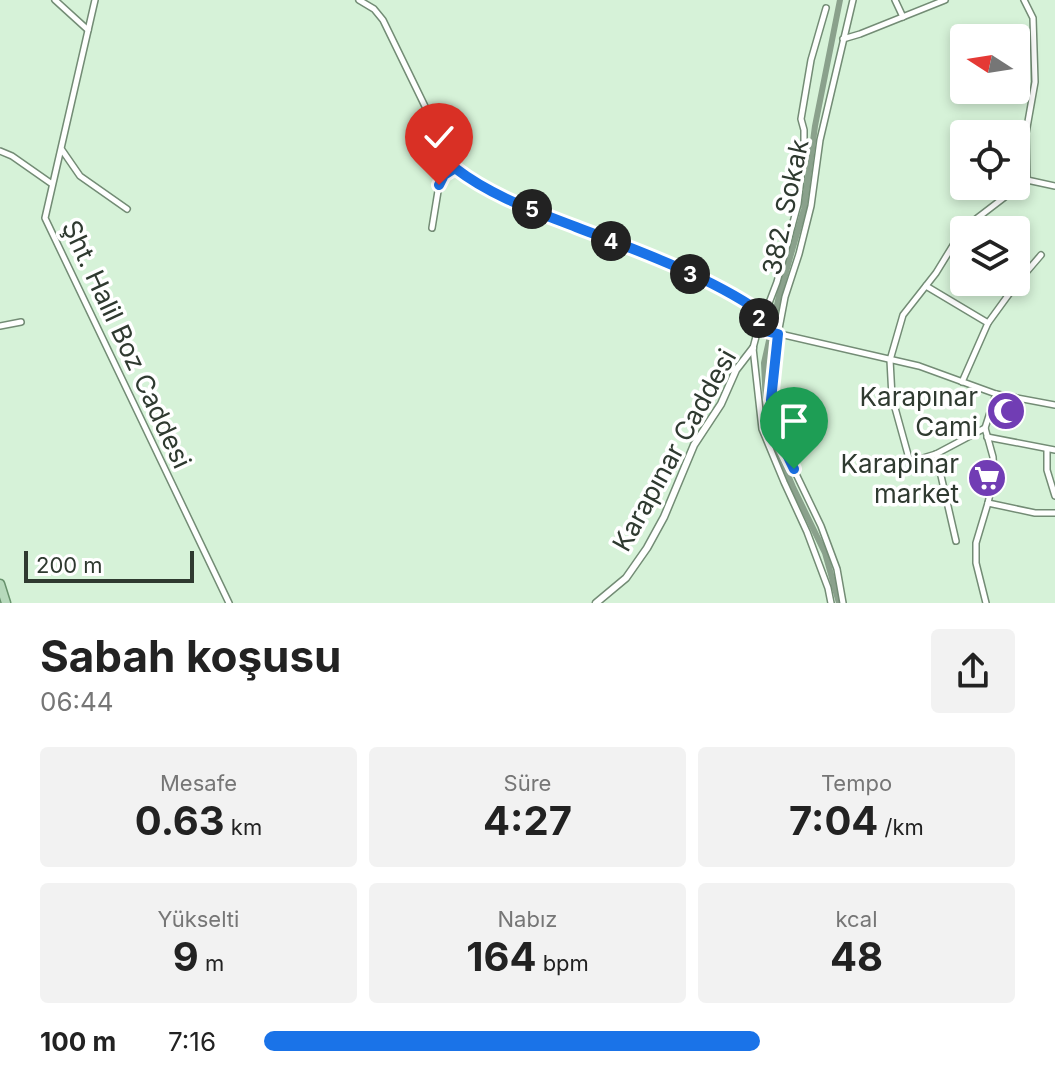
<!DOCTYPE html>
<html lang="tr">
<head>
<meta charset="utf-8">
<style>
  :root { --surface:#fff; --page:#f2f2f2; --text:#222; --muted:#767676; --accent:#1a73e8 }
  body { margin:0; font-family:Inter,sans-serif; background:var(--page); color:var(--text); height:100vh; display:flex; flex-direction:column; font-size:30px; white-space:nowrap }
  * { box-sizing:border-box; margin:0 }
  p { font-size:26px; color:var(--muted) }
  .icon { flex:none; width:44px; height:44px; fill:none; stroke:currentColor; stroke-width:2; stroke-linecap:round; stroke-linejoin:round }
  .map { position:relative; height:603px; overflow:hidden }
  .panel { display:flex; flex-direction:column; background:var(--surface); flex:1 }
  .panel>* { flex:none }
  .needle { width:52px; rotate:282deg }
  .buttons { position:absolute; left:950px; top:24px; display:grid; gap:16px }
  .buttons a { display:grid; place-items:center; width:80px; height:80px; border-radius:8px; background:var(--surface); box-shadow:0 4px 12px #0003; font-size:40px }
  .scale { position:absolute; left:24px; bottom:20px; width:170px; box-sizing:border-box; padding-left:8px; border:4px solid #2f3a30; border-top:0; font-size:22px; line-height:28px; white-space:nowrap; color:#2f3a30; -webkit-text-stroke:6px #fff; paint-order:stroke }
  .pin { position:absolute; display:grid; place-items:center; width:68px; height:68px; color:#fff; margin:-82px -34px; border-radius:50% 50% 50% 0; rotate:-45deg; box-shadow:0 0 8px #0007 }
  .pin .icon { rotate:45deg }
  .km { position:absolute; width:40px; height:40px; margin:-20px; border-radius:50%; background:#222; color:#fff; font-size:22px; line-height:40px; text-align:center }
  .round { display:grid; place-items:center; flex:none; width:84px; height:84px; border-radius:8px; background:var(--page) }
  .summary { display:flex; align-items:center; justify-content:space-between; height:136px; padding:0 40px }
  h1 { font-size:44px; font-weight:700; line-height:60px }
  .metrics { display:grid; grid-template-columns:repeat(3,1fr); gap:12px; height:136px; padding:8px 40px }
  .metrics div { display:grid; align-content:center; border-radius:8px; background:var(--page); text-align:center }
  .metrics b { font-size:40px; font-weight:700 }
  .metrics small { font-size:22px; font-weight:400 }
  .metrics p { font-size:22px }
  ul { padding:0 40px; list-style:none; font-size:26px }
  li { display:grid; grid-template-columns:128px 96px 1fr; align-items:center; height:60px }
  li i { height:20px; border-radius:10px; background:var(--accent) }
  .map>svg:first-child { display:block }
</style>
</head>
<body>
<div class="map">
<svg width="1055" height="603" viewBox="0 0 1055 603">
  <rect width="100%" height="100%" fill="#d6f2d8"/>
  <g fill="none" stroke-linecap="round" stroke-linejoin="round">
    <path stroke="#8aa18c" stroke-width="6" d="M839 603 825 553 793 487 767 426 764 363 779 296 804 209 815 126 840 0"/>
    <g stroke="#738c75" stroke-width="8">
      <g id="minor">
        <path d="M55 0 88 30"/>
        <path d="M95 0 45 218 229 603"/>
        <path d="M359 0 374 9 383 20 455 168C491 196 535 211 576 227 636 250 706 276 759 311"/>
        <path d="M895 0 903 17"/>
        <path d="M1024 0 1033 18 1035 82 1026 133 1027 180"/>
        <path d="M843 39 860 34 945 0"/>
        <path d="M62 150 80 176 127 209"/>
        <path d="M0 151 12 156 52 184"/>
        <path d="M975 220 986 230"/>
        <path d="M432 228 439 185 444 175 455 168"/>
        <path d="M926 286 988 323"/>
        <path d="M759 311 769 303 777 282 798 204 804 154V130L801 119 811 60 826 8"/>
        <path d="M759 311 758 329 753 348 762 429 784 482 807 532 828 588 831 603"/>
        <path d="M0 326 21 322"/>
        <path d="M758 329 919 366 996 394 1055 405"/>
        <path d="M962 382 988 323 1017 283 1041 255"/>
        <path d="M985 428 936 454 910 462 892 397 890 360 903 315 936 273 963 229 1027 180 1055 186"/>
        <path d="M987 437 1055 450"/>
        <path d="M1047 449V470L1055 496"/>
        <path d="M936 454 956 541"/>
        <path d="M988 503 1035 513H1055"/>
        <path d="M843 603 837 569 821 526 775 430 771 400 778 334 785 297 799 254 811 206 820 140 853 0"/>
        <path d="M986 603 976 563V543L988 503 994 475 993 457 985 428 996 394"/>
      </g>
    </g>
    <g stroke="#738c75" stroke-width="9">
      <path id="tertiary" d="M596 603 626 578 647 548 664 517 694 445 721 404 736 370 753 348"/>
    </g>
    <g stroke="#67916c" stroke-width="11">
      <path id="primary" d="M0 584 6 603"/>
    </g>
    <use href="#minor" stroke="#fff" stroke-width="5"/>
    <use href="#tertiary" stroke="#fff" stroke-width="6"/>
    <use href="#primary" stroke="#b6d9bb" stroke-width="8"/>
  </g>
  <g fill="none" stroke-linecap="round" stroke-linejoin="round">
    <g stroke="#fff" stroke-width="16">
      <path id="route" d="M439 185 444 175 455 168C491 196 535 211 576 227 636 250 706 275 759 311L758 329 778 334 771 400 775 430 794 469"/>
    </g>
    <use href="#route" stroke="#1a73e8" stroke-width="10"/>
  </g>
  <defs>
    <g id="mosque-disc" transform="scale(2)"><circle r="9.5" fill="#713db4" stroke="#fff"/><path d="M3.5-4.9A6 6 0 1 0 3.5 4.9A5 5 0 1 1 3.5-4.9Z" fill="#fff"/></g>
    <g id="supermarket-disc" transform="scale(2)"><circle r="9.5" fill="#713db4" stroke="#fff"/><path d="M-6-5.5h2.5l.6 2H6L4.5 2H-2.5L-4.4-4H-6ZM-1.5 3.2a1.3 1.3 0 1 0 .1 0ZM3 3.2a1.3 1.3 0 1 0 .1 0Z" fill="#fff"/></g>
  </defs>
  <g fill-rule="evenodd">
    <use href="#mosque-disc" x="1006" y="411"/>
    <use href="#supermarket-disc" x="987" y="478"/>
  </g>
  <g text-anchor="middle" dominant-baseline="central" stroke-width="7" stroke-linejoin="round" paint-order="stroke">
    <g font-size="26" fill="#2f3a30" stroke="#fff">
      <text transform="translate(785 207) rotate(-78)">382. Sokak</text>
      <text transform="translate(127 344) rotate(65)">Şht. Halil Boz Caddesi</text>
      <text transform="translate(674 450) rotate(-61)">Karapınar Caddesi</text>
    </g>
    <g font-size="26" fill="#2f3a30" stroke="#fff" text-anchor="end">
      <text x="978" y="396">Karapınar<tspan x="978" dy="30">Cami</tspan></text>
      <text x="959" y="463">Karapinar<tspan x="959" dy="30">market</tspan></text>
    </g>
  </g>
</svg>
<div class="buttons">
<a><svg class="needle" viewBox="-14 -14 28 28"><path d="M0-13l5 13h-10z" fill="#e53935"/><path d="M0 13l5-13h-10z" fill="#767676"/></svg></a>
<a><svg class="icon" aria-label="locate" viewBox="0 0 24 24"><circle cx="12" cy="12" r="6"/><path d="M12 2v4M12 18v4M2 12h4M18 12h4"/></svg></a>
<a><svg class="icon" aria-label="layers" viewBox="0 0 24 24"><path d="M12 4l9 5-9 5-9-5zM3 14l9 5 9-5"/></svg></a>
</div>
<div class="scale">200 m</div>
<div class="pin" style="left:794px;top:469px;background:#1e9e55"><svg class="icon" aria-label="arrive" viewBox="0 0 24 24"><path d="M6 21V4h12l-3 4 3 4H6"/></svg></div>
<div class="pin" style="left:439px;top:185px;background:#d93025"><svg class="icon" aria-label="check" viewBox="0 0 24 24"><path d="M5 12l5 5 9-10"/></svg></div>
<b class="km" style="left:759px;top:318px">2</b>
<b class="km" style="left:690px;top:274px">3</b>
<b class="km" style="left:611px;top:241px">4</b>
<b class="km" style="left:532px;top:209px">5</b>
</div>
<section class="panel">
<div class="summary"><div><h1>Sabah koşusu</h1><p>06:44</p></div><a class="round"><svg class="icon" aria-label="share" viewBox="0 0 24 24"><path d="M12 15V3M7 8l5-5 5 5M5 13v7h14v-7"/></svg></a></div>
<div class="metrics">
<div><p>Mesafe</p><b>0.63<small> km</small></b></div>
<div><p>Süre</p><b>4:27</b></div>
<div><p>Tempo</p><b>7:04<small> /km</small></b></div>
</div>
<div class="metrics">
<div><p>Yükselti</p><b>9<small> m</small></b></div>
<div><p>Nabız</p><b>164<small> bpm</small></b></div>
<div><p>kcal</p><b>48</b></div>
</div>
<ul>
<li><b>100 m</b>7:16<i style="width:66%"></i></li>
</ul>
</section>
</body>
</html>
